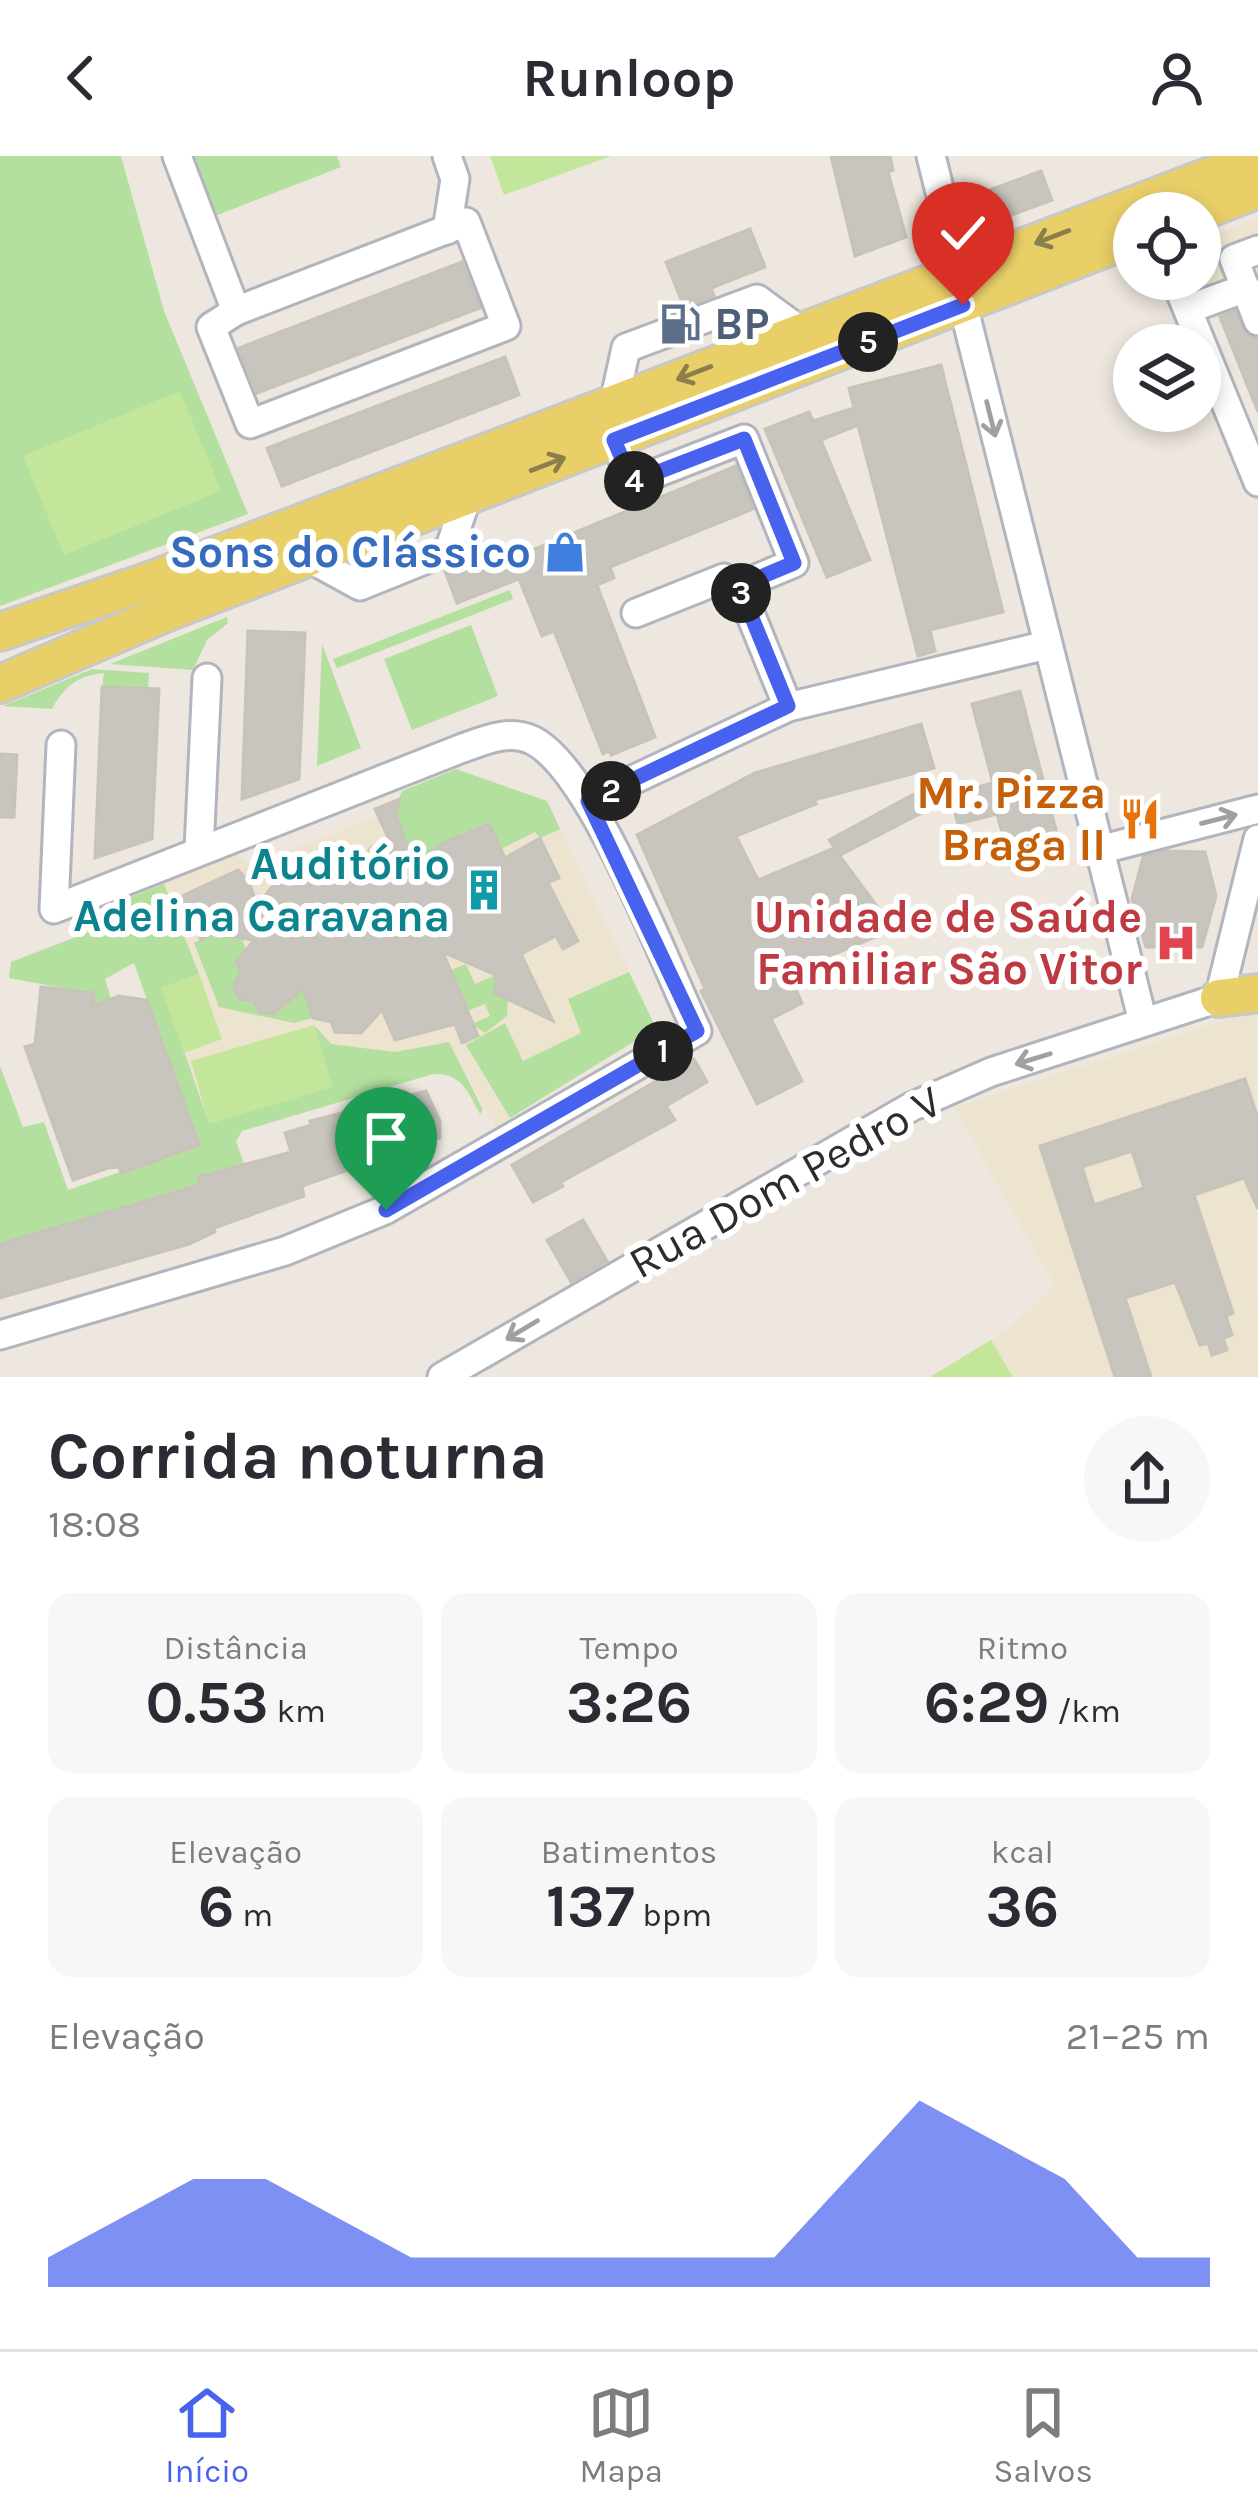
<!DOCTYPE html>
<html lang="pt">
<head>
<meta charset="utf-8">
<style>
  :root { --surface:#fff; --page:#f7f7f7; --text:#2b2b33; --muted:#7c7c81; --line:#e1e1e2; --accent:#4862f0 }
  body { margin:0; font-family:Karla,sans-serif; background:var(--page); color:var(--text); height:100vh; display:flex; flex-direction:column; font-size:45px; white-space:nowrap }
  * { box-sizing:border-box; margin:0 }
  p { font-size:39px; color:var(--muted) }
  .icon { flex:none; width:66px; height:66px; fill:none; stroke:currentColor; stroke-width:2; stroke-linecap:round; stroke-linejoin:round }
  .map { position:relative; height:1221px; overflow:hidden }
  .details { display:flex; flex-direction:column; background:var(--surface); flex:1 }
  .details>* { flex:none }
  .buttons { position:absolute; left:1113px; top:36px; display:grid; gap:24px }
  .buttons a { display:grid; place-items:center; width:108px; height:108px; border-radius:50%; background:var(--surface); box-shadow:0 6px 18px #0003; font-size:60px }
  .pin { position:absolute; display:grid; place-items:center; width:102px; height:102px; color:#fff; margin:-123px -51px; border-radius:50% 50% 50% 0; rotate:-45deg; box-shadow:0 0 12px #0007 }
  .pin .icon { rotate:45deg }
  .km { position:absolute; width:60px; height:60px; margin:-30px; border-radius:50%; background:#222; color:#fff; font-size:33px; line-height:60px; text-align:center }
  .round { display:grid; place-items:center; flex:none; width:126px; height:126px; border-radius:63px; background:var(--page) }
  .head { display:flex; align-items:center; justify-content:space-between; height:204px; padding:0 48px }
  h1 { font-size:66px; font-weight:700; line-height:90px }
  .metrics { display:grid; grid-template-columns:repeat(3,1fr); gap:18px; height:204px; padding:12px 48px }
  .metrics div { display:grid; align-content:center; border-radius:24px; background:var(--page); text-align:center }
  .metrics b { font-size:60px; font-weight:700 }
  .metrics small { font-size:33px; font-weight:400 }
  .metrics p { font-size:33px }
  .chart { height:336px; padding:24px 48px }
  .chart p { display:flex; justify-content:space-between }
  .chart svg { width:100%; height:216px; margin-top:12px; fill:var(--accent); opacity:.7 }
  header { display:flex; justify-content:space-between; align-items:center; height:156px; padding:0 48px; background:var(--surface); font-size:54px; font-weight:700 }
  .menu { display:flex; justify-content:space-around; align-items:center; height:168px; border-top:3px solid var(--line); background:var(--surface); font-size:33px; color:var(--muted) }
  .menu a { display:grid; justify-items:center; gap:6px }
  .menu .selected { color:var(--accent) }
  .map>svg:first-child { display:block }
</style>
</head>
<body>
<header><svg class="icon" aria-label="back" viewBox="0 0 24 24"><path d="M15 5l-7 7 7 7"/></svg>Runloop<svg class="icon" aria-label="person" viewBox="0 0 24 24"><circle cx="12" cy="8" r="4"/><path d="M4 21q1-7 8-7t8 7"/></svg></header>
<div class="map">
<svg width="1258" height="1221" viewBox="0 0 1258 1221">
  <rect width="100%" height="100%" fill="#ede7df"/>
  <g fill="#ede4cf">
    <path d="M1258 62V259L1200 111V85Z"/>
    <path d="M456 613 547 645 656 872 495 971 450 890 209 968 130 741 237 698 251 709 397 653 402 635Z"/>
    <path d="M1255 855 1258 1221H930L1009 1173 1055 1130 954 951Z"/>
  </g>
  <g fill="#b3e09e">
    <path d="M0 0H121L164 155 248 358 0 450Z"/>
    <path d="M192 0H337L341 11 215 60Z"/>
    <path d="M510 434 513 443 337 512 333 503Z"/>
    <path d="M227 461 228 467 207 484 193 514 110 508Z"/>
    <path d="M471 469 498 540 412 574 384 503Z"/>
    <path d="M322 488 361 592 317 610Z"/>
    <path d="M92 513 149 517 148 533 102 531 104 517C79 519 63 531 52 553L3 550Z"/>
    <path d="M456 613 547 645 560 673 540 682 535 676 501 693 489 669C450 679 435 688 419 724L394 654 402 635Z"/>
    <path d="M164 728 199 818 162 832 209 967 332 931 314 869 331 888 395 896 449 886 483 954 480 958C468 936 462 917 433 918L242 975 236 985 244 1008 198 1021 200 1029 0 1088V910L23 971 44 966 68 1034 198 989 134 807 105 823 111 843 92 850 94 838 9 822 11 806 128 761 123 744Z"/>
    <path d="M212 778 242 782 246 794 236 806 241 816 233 830 239 843 253 845 259 856 272 858 319 805 313 862 294 867 219 851 194 787Z"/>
    <path d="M466 808 475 828 496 819 495 836 508 843 507 860 485 877 472 868 490 860 485 848 467 855 451 814Z"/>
    <path d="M629 816 656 872 510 962 466 889 505 867 523 905 581 877 568 843Z"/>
  </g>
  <g fill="#c4e69b">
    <path d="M490 0H611L504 39Z"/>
    <path d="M180 235 221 335 64 399 23 300Z"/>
    <path d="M199 818 222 883 184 897 161 832Z"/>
    <path d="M314 869 332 931 209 968 191 905Z"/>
    <path d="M991 1184 1013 1221H930Z"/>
  </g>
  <g fill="#c8c4be" stroke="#c8c3b8" stroke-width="3" fill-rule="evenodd">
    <path d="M831 0H890L893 14 888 16 906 81 855 100Z"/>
    <path d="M1041 15 1052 44 979 71 968 42Z"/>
    <path d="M750 73 765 111 711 132 714 140 684 151 666 106Z"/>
    <path d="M462 106 480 152 257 237 239 192Z"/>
    <path d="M1235 155 1246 178 1258 183V256L1220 161Z"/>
    <path d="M505 201 519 239 282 330 267 292Z"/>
    <path d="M941 209 1003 456 930 474 935 495 918 500 858 269 821 284 870 404 827 421 765 273 809 256 813 265 854 252 849 232Z"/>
    <path d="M736 310 753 353 610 411 614 422 597 429 655 581 611 599 609 595 603 598 554 475 542 480 519 423 457 447 445 415 469 405 474 418Z"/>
    <path d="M248 475 305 477 302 557 299 623 242 643Z"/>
    <path d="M102 531 159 533 152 683 95 702Z"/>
    <path d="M1020 535 1062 697 1011 711 997 658 958 668 950 638 993 627 972 548Z"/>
    <path d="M921 568 934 612 814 644 816 648 736 680 758 724 834 692 894 773 789 817 802 847 771 863 802 925 757 948 701 835 705 833 637 679 755 617Z"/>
    <path d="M0 598 17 599 14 661H0Z"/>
    <path d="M938 625 943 646 840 699 829 684Z"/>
    <path d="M400 643 396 659 414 710 441 688 489 668 505 702 540 682 559 722 548 727 578 785 563 793 556 780 521 798 553 865 495 837 496 819 443 796 478 880 462 887 455 868 395 884 382 854 361 877 335 876 331 866 313 862 303 833 273 858 259 856 253 845 239 843 233 830 241 816 236 806 254 784 212 778 201 784 182 740 238 714 249 725 257 749 277 725 293 727 298 717 315 719 324 708 340 710 349 699 364 700 372 691 393 692 375 653Z"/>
    <path d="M1166 695 1205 696 1216 740 1202 791H1146L1132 743 1143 701Z"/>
    <path d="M41 831 94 837 92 850 119 840 147 844 199 989 121 1017 119 1011 108 1012 73 1024 25 891 35 888Z"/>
    <path d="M694 903 707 926 666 950 675 964 561 1026 563 1030 533 1046 512 1009Z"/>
    <path d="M1245 923 1258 962V1053L1244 1022 1194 1039 1233 1157 1226 1160 1232 1179 1223 1182 1227 1194 1212 1199 1208 1187 1200 1189 1175 1126 1125 1142 1151 1221H1115L1040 990ZM1132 995 1144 1032 1094 1049 1082 1011Z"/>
    <path d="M426 935 440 965V982L302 1030 304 1040 214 1072 215 1076 189 1088 0 1142V1088L200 1029 198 1021 291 996 285 977 311 969 310 965Z"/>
    <path d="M583 1064 607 1105 571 1126 547 1084Z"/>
  </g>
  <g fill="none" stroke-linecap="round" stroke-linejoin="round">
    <g stroke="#b2b4be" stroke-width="33">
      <g id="minor">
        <path d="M177 0 236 155"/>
        <path d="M447 0 455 23 447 74"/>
        <path d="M931 0 960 116"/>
        <path d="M466 66 506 170 250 268 211 171 236 155Z"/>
        <path d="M1258 94 1234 103 1258 165"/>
        <path d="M1175 123 1258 326"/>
        <path d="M963 149 1143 866"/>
        <path d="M1188 153 1246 132"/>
        <path d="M614 247 626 192 757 143 802 176"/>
        <path d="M614 284 633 326 744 283 794 407 739 430 788 551"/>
        <path d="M307 401 360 430 449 394 468 338"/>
        <path d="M636 457 724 422 739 430"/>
        <path d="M588 645 788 551 1047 489"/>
        <path d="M199 694 207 522"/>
        <path d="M1099 694 1258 653"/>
        <path d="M0 1179 285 1095 385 1054 697 875C666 810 592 613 532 584 508 573 483 585 460 593L54 753 61 589"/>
        <path d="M442 1221 911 951 991 916 1219 842 1258 683"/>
      </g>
    </g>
    <g stroke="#c8c8c8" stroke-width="42">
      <g id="major">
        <path d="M1197 57 1258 33"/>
        <path d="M0 476 152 424 1258 2"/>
        <path d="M0 528 165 457 1134 81"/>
        <path d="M1219 842 1258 837"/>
      </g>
    </g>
    <use href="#minor" stroke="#fff" stroke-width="27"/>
    <use href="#major" stroke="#e9cf67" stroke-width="36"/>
  </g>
  <defs><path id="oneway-shaft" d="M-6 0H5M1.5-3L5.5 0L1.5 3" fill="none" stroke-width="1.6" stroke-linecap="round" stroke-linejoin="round" transform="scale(3)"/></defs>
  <g stroke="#8a7e4a">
    <use href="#oneway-shaft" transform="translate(1052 81) rotate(159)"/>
    <use href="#oneway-shaft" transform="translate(694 217) rotate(159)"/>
    <use href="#oneway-shaft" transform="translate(548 308) rotate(-21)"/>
  </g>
  <g stroke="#a0a0a0">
    <use href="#oneway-shaft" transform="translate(991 263) rotate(76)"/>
    <use href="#oneway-shaft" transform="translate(1219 663) rotate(-14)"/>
    <use href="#oneway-shaft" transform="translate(1033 903) rotate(163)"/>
    <use href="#oneway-shaft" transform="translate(522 1174) rotate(149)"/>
  </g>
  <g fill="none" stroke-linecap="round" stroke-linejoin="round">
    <g stroke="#fff" stroke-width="24">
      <path id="route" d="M386 1054 697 875 588 645 788 550 739 430 794 407 744 283 632 326 614 284 963 149"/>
    </g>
    <use href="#route" stroke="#4862f0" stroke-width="15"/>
  </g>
  <defs>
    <g id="fuel-bare" transform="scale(3.24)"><path d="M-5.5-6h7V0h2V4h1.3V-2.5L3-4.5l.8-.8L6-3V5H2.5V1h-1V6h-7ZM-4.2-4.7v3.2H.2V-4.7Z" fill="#5c6f8a" stroke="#fff" stroke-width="2.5" paint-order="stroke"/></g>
    <g id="shop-bare" transform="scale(3.24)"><path d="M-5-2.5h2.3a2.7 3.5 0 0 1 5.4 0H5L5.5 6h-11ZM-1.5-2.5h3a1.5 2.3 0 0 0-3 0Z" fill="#3f7fe0" stroke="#fff" stroke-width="2.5" paint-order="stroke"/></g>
    <g id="restaurant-bare" transform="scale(3.24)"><path d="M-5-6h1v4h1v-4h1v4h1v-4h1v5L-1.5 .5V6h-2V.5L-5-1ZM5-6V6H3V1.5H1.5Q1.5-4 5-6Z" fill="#e8710a" stroke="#fff" stroke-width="2.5" paint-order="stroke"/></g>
    <g id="building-bare" transform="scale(3.24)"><path d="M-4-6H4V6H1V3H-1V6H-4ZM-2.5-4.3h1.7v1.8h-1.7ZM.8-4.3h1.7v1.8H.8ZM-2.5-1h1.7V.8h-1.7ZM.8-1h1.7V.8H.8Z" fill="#0f9aa8" stroke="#fff" stroke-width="2.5" paint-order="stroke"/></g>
    <g id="hospital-bare" transform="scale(3.24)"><path d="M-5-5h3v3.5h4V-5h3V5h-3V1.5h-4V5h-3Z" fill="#e0444e" stroke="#fff" stroke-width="2.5" paint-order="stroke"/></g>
  </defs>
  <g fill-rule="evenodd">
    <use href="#fuel-bare" x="680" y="168"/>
    <use href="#shop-bare" x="565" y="396"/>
    <use href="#restaurant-bare" x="1140" y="663"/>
    <use href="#building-bare" x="484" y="734"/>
    <use href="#hospital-bare" x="1176" y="787"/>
  </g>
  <g text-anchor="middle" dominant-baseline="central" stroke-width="12" stroke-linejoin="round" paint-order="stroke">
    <g font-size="45" font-weight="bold" fill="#4e5e75" stroke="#fff" text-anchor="start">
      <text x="714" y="168">BP</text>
    </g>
    <g font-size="45" font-weight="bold" fill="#366cbe" stroke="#fff" text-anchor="end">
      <text x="531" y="396">Sons do Clássico</text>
    </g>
    <g font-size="45" font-weight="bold" fill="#c56008" stroke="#fff" text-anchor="end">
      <text x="1106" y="637">Mr. Pizza<tspan x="1106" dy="52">Braga II</tspan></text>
    </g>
    <g font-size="45" font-weight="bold" fill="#0d838f" stroke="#fff" text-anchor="end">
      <text x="450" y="708">Auditório<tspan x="450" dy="52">Adelina Caravana</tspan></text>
    </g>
    <g font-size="45" font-weight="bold" fill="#be3a42" stroke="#fff" text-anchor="end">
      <text x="1142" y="761">Unidade de Saúde<tspan x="1142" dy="52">Familiar São Vitor</tspan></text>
    </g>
    <g font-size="45" fill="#2c2c2c" stroke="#fff">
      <text transform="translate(785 1026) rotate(-29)">Rua Dom Pedro V</text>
    </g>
  </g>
</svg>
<div class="buttons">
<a><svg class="icon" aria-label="locate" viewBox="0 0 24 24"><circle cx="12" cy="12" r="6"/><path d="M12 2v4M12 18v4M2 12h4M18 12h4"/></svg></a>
<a><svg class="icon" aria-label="layers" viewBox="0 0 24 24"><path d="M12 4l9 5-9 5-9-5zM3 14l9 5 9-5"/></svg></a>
</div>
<div class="pin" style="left:386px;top:1054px;background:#1e9e55"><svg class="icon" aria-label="arrive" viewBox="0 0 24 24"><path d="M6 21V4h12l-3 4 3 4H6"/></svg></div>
<div class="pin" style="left:963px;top:149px;background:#d93025"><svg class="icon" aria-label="check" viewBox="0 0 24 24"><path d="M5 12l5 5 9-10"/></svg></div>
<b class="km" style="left:663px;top:895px">1</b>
<b class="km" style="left:611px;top:635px">2</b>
<b class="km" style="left:741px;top:437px">3</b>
<b class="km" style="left:634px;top:325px">4</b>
<b class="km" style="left:868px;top:186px">5</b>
</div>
<section class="details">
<div class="head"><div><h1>Corrida noturna</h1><p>18:08</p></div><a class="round"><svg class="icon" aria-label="share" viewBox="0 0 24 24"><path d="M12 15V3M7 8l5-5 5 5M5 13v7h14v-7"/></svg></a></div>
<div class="metrics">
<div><p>Distância</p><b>0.53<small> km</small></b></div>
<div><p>Tempo</p><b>3:26</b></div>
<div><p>Ritmo</p><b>6:29<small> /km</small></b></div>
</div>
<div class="metrics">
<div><p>Elevação</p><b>6<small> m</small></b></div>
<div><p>Batimentos</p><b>137<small> bpm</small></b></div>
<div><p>kcal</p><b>36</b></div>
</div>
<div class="chart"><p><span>Elevação</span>21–25 m</p>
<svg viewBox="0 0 160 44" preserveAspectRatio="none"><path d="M0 44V38L10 30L20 22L30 22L40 30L50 38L60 38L70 38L80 38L90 38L100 38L110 22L120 6L130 14L140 22L150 38L160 38V44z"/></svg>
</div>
</section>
<nav class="menu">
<a class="selected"><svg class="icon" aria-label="home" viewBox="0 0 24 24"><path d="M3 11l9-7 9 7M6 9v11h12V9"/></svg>Início</a>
<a><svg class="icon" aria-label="map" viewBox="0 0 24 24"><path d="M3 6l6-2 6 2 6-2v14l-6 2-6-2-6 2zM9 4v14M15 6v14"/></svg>Mapa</a>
<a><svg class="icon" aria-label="saved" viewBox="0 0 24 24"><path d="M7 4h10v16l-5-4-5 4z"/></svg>Salvos</a>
</nav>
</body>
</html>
